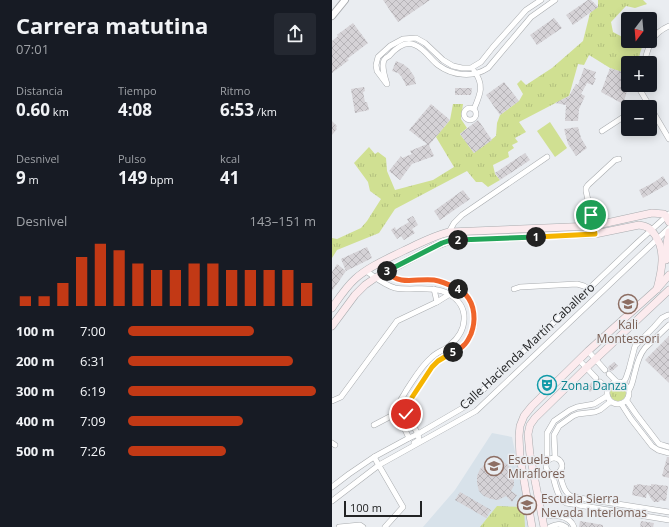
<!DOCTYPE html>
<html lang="es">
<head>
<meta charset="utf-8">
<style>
  :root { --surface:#171b24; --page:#242831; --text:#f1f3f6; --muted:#9ea1a6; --accent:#c23915 }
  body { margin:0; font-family:"Open Sans",sans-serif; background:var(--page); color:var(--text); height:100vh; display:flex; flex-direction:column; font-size:15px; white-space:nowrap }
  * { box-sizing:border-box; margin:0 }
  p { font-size:13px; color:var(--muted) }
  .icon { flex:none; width:22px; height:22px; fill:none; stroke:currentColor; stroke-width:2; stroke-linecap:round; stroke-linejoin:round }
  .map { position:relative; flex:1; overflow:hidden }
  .side { display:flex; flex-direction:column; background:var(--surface); width:332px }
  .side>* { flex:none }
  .needle { width:26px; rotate:196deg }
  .controls { position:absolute; left:289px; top:12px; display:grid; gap:8px }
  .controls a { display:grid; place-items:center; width:36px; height:36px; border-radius:4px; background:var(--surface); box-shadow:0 2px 10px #0003; font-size:20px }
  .scale { position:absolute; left:12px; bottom:10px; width:78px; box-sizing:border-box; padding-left:4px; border:2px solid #222324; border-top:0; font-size:11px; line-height:14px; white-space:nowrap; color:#222324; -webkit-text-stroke:3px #eaedf1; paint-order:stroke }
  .pin { position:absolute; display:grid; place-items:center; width:34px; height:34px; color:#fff; margin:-17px; border:2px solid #fff; border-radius:50%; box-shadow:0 1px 4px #0007 }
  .km { position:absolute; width:20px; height:20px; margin:-10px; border-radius:50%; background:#222; color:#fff; font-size:11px; line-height:20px; text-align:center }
  .round { display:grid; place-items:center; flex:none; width:42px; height:42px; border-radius:4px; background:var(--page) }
  .headline { display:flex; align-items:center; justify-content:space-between; height:68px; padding:0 16px }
  h1 { font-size:22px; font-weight:700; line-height:30px }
  .figures { display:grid; grid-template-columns:repeat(3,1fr); gap:6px; height:68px; padding:4px 16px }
  .figures div { display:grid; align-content:center }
  .figures b { font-size:17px; font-weight:700 }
  .figures small { font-size:11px; font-weight:400 }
  .figures p { font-size:11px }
  .chart { height:112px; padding:8px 16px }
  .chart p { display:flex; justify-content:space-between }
  .chart svg { width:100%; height:72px; margin-top:4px; stroke:var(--accent); stroke-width:6 }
  ul { padding:0 16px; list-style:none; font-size:13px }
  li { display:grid; grid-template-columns:64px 48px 1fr; align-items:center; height:30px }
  li i { height:10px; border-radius:5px; background:var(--accent) }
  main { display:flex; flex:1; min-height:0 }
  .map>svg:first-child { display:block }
</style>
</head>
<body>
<main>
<section class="side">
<div class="headline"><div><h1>Carrera matutina</h1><p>07:01</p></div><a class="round"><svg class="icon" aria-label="share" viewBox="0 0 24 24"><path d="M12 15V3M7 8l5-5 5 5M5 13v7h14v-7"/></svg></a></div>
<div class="figures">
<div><p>Distancia</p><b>0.60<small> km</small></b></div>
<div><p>Tiempo</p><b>4:08</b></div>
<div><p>Ritmo</p><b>6:53<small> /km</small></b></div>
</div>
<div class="figures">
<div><p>Desnivel</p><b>9<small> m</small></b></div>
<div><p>Pulso</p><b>149<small> bpm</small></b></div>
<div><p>kcal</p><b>41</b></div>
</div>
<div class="chart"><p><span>Desnivel</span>143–151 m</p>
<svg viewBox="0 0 160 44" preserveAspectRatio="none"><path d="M5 44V38M15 44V38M25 44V30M35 44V14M45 44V6M55 44V10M65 44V18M75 44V22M85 44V22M95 44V18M105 44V18M115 44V22M125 44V22M135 44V22M145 44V22M155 44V30"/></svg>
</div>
<ul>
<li><b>100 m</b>7:00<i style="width:67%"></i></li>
<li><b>200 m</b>6:31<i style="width:88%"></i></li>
<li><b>300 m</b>6:19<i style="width:100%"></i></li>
<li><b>400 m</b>7:09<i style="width:61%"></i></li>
<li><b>500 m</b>7:26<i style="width:52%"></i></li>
</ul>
</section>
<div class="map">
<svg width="337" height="527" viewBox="0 0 337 527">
  <defs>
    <pattern id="grass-tufts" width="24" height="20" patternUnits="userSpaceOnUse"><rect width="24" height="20" fill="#d0e092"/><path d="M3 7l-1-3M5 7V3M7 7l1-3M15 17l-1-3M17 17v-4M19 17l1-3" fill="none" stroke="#b2c07e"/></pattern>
    <pattern id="building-cross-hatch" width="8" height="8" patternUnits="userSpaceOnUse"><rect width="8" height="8" fill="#d5d2d6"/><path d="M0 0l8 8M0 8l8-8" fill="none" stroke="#b7b4b8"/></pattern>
  </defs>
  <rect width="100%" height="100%" fill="#eaedf1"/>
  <path fill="#d8e2ea" d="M160 433 180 437 194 506 197 527H91L123 490Z"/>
  <g fill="url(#grass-tufts)">
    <path d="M266 0H311L315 4 303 8 294 6 279 22 281 32 296 40V41H298L310 47 305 63H296V74L278 68 257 55 252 65 246 64 237 96 187 122 194 132 183 138 186 142 180 145 182 148 176 152 177 157 161 165 163 174 168 180 156 187 150 182H144L135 171 63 209 47 233 5 250 0 258V238L5 239 29 228 35 221 49 199 38 191 36 182 22 163 37 147 43 154 46 152 54 158 55 171 63 190 101 180 122 167 104 137 118 120 121 104H131L129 119 135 128 128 134 142 153 164 136 165 123 168 115 187 101 191 94 185 84 189 80 194 85 220 68 251 41 258 13 266 7Z"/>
    <circle cx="286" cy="393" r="8"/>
    <path d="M165 506 192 507 193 527H148Z"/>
  </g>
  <path fill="#d0e092" d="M218 122 235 148 223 157 205 131Z"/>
  <g fill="url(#building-cross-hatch)">
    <path d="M51 0H98L66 22Z"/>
    <path d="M256 0H259L266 7 241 25 234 15Z"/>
    <path d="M222 18 230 28 205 45 198 35Z"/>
    <path d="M21 23 36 43 15 59 17 60 0 73V41L6 36 5 35Z"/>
    <path d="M64 61 71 64 77 69 82 76 84 84 74 86 72 81 69 76 66 73 60 71Z"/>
    <path d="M252 68 264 72 262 78H264L261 85 255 83 249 94 253 96 247 109 246 121H233L234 105 223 103 237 96 244 84 246 85Z"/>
    <path d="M278 68 296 74V85H297L291 104 269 92Z"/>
    <path d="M172 82 187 101 168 115 154 95Z"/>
    <path d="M32 87 33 91 31 92 33 102H35L37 110 23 113 19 89Z"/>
    <path d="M123 88H140L139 95H123Z"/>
    <path d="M99 104 118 120 97 145 102 156 80 164 68 180 57 171 69 156 70 158 80 154 78 151 95 144 77 130Z"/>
    <path d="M146 120 160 140 142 153 128 134Z"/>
    <path d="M0 121 5 126 4 128 5 129 0 135Z"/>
    <path d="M246 127 249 138 255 148 244 156 236 144 232 129Z"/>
    <path d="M193 153 198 160 168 180 163 173Z"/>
    <path d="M331 176 336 184 311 198 307 190 321 183Z"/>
    <path d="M131 190 138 199 108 220 102 211Z"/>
    <path d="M81 216 86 225 80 229 83 233 72 240 69 236 65 239 59 230 63 227 64 230 77 222 75 219Z"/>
    <path d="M35 247 40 258 14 271 9 259Z"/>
    <path d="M5 264 14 271 0 291V272Z"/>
    <path d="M337 336V383L313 360Z"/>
    <path d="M282 362 286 366 280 371 277 370 276 367Z"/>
    <path d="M261 381 264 382 265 385 258 392 254 388Z"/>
    <path d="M335 457H337V478L330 476Z"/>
    <path d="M161 461H168L175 464 180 470 182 477V485L179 491 185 495 180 502 174 496 166 500 159 499 152 496 147 491 145 483V476L148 469 154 464Z"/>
    <path d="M305 484 319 486V484L336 486 334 501 328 500 327 502H322L320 500 315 492 314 498 300 495 302 485H305Z"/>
    <path d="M128 492 159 510 154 518 123 500Z"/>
    <path d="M248 521 271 525V527H247Z"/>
    <path d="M309 521 322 523 321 527H308Z"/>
  </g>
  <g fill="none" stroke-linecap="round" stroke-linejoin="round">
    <g stroke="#a9acaf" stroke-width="6">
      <g id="minor">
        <path d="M312 63C317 45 319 34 337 26"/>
        <path d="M142 71C153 85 148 95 142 109"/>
        <path d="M54 83 45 71 44 65 46 57 58 46 71 39 84 38 93 43 111 60 121 66 130 68H139L149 62 161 47 194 10 209 0"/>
        <path d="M55 84C53 77 49 67 52 60 53 58 55 57 57 56 64 48 73 40 83 45 93 49 98 59 106 65 121 76 141 78 156 68L199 17 223 0"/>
        <path d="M308 85V90L337 139"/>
        <path d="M307 107 315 102"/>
        <circle cx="138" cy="114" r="6"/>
        <path d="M270 131 296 114"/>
        <path d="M262 228 254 191V188L256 185 283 160 287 159"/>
        <path d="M117 232 122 223 130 215 215 157"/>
        <path d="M45 264 58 276 64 279 73 281 102 280 115 284 126 289 134 295 138 302 141 310 143 319 142 327 138 337 132 345 105 361 99 367 75 405V415L86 434 87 440 82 443"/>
        <path d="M34 271C43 277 52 285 63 288 81 291 101 285 117 294 139 307 135 331 118 345 113 350 105 352 100 357 89 366 82 379 74 391 72 395 68 400 67 404 66 407 65 411 65 413L77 438"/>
        <path d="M102 289 105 302"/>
        <path d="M182 289 188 287 245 284 252 286 257 289"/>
        <path d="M256 351 273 370"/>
        <path d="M247 360 264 378"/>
        <path d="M277 374 285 382"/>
        <circle cx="286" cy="393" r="11"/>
        <path d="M268 382 276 389"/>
        <path d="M291 383 294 378 297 369 303 346 322 327 330 318 336 315"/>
        <path d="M297 390C301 384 301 378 303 372 305 363 308 354 313 348L337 325"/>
        <path d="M0 401 9 397 65 321 105 302 126 289"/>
        <path d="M295 401 304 414 327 444 337 447"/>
        <path d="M290 405 299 419 320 446 326 450 337 453"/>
        <path d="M42 425 65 413"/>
        <path d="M0 443 3 445"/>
        <path d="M42 457 71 507 53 527"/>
        <path d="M223 457 222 435 227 426 241 416 246 414 263 412 268 410 278 402"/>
        <circle cx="222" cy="466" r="8"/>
        <path d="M215 463V433L222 421 238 410 245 407 262 404 275 396"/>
        <path d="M227 472C230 481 231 493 241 497L337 512"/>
        <path d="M220 473C223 483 225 498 234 503L337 520"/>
        <path d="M0 487 17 474 42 457 77 438 86 434 134 406 306 242 337 214"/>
        <path d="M0 501 47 465 144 411 337 228"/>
        <path d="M210 516C222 515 237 514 242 527"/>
        <path d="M7 527 28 525 31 527"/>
        <path d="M218 527C224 524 228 523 234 527"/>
      </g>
    </g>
    <g stroke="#a9acaf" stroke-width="8">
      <path id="tertiary" d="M0 16 13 0"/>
    </g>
    <g stroke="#a9acaf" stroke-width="8">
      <g id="secondary">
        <path d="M334 260 335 243 337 232"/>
        <path d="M0 308C7 298 14 287 23 279 36 267 55 259 71 251 86 244 101 236 117 232L261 226 320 213 332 214 334 216 337 222"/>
        <path d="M0 326 23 295 33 285 43 278 101 247 119 240 263 234 307 225C315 226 318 228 323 235 334 251 330 270 325 289"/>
        <path d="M200 527 188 457 187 436 188 426 192 416 200 406 256 351 325 289 337 275"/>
        <path d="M212 527 198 455 196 434 198 425 203 418 254 368 337 290"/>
      </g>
    </g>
    <use href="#minor" stroke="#fff" stroke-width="5"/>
    <use href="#tertiary" stroke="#fff" stroke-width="6"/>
    <use href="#secondary" stroke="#fcebee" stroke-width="7"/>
  </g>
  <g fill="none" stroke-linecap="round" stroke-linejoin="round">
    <g stroke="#fff" stroke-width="8">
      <path id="split-1" d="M204 237 263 234 259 215"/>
    </g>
    <g stroke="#fff" stroke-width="8">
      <path id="split-2" d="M126 240 204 237"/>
    </g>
    <g stroke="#fff" stroke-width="8">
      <path id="split-3" d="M55 271 110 243 119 240H126"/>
    </g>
    <g stroke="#fff" stroke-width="8">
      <path id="split-4" d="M55 271 54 272C69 286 84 278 102 280 110 281 118 285 126 289"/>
    </g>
    <g stroke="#fff" stroke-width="8">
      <path id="split-5" d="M121 352C125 350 130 348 132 345 135 343 137 338 139 334 144 321 143 305 134 295 131 292 128 291 126 289"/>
    </g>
    <g stroke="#fff" stroke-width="8">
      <path id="split-6" d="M74 414 75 405 100 367 106 361 121 352"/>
    </g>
    <use href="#split-1" stroke="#f5b400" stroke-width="5"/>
    <use href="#split-2" stroke="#22a559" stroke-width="5"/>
    <use href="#split-3" stroke="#22a559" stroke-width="5"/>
    <use href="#split-4" stroke="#f0652b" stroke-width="5"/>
    <use href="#split-5" stroke="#f0652b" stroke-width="5"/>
    <use href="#split-6" stroke="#f5b400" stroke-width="5"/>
  </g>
  <defs>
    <g id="school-ring" transform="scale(1)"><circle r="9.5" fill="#eaedf1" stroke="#8d6e63" stroke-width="1.5"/><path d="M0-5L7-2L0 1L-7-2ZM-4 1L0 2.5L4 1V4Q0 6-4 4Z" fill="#8d6e63"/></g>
    <g id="theatre-ring" transform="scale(1)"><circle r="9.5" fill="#eaedf1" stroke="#0f9aa8" stroke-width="1.5"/><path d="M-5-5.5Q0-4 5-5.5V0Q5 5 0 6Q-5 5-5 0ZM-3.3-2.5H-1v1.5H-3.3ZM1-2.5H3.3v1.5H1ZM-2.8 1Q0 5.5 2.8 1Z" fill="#0f9aa8"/></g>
  </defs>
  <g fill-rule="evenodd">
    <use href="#school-ring" x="296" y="304"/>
    <use href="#theatre-ring" x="215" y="385"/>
    <use href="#school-ring" x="162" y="466"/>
    <use href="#school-ring" x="195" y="505"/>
  </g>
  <g text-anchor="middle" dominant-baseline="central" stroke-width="3" stroke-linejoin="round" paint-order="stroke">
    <g font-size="12" fill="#785e54" stroke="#eaedf1" text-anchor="start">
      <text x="296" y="324" text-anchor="middle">Kali<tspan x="296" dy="14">Montessori</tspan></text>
      <text x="176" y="459">Escuela<tspan x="176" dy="14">Miraflores</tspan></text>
      <text x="209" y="498">Escuela Sierra<tspan x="209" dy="14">Nevada Interlomas</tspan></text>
    </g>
    <g font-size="12" fill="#222324" stroke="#eaedf1">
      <text transform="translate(195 346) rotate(-43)">Calle Hacienda Martín Caballero</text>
    </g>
    <g font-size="12" fill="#0d838f" stroke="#eaedf1" text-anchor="start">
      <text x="229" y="385">Zona Danza</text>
    </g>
  </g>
</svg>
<div class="controls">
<a><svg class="needle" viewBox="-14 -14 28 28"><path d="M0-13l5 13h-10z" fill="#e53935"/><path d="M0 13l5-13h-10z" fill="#9ea1a6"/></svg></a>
<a>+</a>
<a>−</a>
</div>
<div class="scale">100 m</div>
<div class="pin" style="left:259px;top:215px;background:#1e9e55"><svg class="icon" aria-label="arrive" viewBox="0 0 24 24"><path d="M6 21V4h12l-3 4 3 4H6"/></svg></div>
<div class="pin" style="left:74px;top:414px;background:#d93025"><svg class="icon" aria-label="check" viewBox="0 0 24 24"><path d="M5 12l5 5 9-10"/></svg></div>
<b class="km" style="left:204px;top:237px">1</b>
<b class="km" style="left:126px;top:240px">2</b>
<b class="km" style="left:55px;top:271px">3</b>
<b class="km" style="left:126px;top:289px">4</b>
<b class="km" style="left:121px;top:352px">5</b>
</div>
</main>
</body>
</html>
